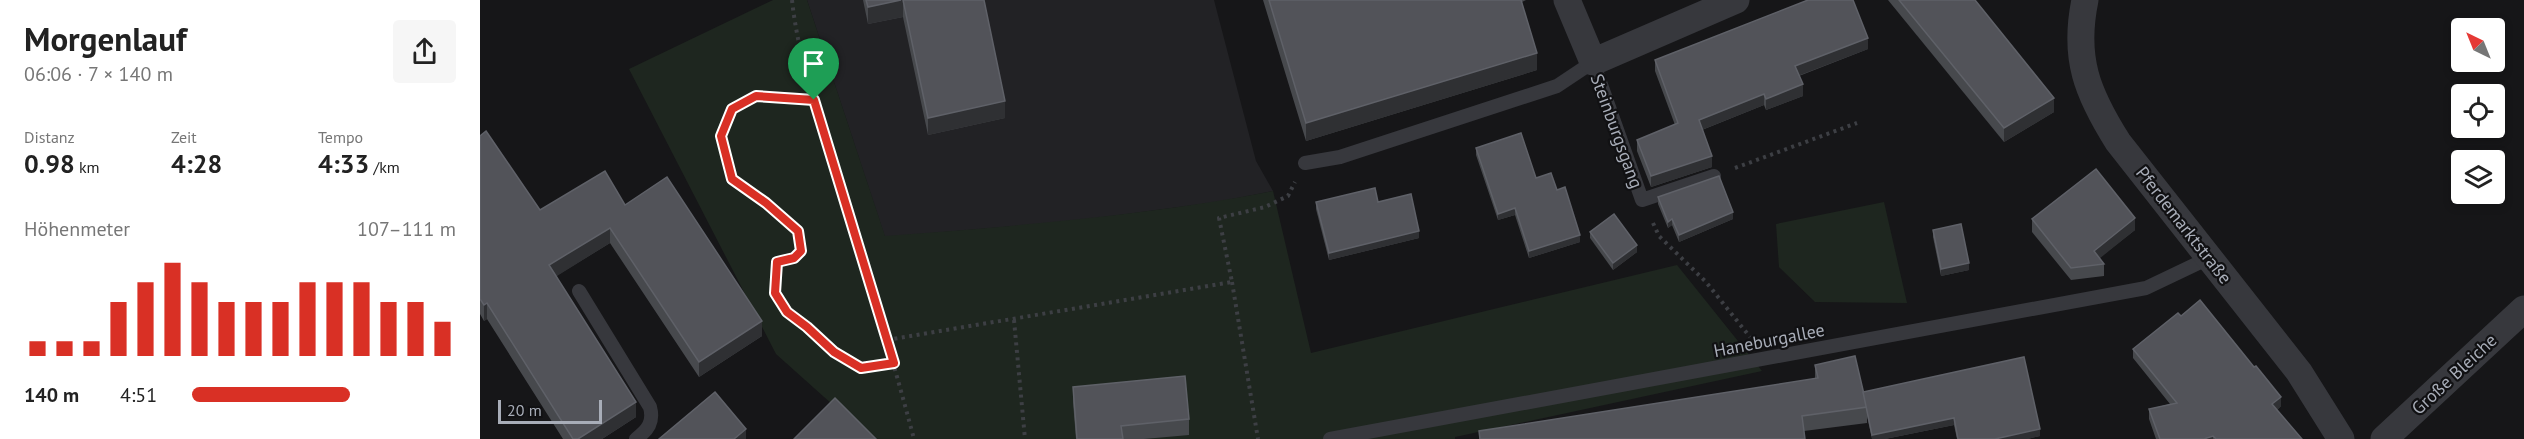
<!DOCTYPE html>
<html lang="de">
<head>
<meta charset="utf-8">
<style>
  :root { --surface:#fff; --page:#f6f6f6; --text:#222; --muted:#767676; --accent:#d93025 }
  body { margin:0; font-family:"PT Sans",sans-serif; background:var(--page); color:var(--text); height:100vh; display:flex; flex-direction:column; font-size:22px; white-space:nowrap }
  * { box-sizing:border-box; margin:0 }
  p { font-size:20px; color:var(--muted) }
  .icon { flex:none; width:33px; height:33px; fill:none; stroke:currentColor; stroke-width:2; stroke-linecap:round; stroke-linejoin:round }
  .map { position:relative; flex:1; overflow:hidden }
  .sheet { display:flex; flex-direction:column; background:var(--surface); width:480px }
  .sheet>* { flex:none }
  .needle { width:39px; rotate:317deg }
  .tools { position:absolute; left:1971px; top:18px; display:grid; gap:12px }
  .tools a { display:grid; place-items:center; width:54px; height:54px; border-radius:6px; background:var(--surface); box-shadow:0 3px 9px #0003; font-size:30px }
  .scale { position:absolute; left:18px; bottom:15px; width:104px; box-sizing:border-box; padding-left:6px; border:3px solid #a8adb8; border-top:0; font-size:16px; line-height:21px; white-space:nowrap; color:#a8adb8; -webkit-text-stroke:4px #111113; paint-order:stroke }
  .pin { position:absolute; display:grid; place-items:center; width:51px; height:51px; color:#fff; margin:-62px -26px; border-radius:50% 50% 50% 0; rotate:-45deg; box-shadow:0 0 6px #0007 }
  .pin .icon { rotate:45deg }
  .round { display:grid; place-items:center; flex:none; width:63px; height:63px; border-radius:6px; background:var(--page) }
  .summary { display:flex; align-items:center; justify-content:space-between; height:102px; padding:0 24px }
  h1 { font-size:33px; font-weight:700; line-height:45px }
  .figures { display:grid; grid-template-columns:repeat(3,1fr); gap:9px; height:102px; padding:6px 24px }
  .figures div { display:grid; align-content:center }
  .figures b { font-size:26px; font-weight:700 }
  .figures small { font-size:16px; font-weight:400 }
  .figures p { font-size:16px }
  .chart { height:168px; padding:12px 24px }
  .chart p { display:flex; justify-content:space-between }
  .chart svg { width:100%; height:108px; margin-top:6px; stroke:var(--accent); stroke-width:6 }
  ul { padding:0 24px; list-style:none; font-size:20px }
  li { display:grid; grid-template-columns:96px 72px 1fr; align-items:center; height:45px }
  li i { height:15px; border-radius:8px; background:var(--accent) }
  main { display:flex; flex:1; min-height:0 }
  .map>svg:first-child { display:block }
</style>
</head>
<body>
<main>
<section class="sheet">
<div class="summary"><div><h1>Morgenlauf</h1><p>06:06 · 7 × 140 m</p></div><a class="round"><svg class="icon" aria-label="share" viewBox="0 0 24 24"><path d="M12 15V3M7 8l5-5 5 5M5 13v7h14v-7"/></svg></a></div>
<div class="figures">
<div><p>Distanz</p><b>0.98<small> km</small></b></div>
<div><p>Zeit</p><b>4:28</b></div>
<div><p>Tempo</p><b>4:33<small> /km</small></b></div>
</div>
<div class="chart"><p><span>Höhenmeter</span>107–111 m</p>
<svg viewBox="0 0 160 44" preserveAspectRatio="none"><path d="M5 44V38M15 44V38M25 44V38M35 44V22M45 44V14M55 44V6M65 44V14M75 44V22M85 44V22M95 44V22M105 44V14M115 44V14M125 44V14M135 44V22M145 44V22M155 44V30"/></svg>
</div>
<ul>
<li><b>140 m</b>4:51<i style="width:60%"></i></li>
</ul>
</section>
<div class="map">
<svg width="2044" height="439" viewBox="0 0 2044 439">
  <rect width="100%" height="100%" fill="#161618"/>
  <path fill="#222225" d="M327 0H734L776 161 793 191 737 202 594 221 405 237Z"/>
  <g fill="#1e261f">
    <path d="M293 0H327L405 236C535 226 664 216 793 191L831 353 1197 265 1282 371 975 437V439H391L296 354 149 69Z"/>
    <path d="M1404 202 1427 303 1335 302 1299 267 1296 224Z"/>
  </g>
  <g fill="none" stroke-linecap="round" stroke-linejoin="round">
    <g stroke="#3d3f44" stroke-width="4" stroke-dasharray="3 4.5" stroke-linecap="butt">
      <path d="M312 0C318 57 338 113 355 168 382 258 410 348 434 439"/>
      <path d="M334 100 276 96 252 109 241 137 252 179 287 203 318 231 321 251 313 258 297 262 295 293 307 312 327 327 353 352 381 368 414 363"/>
      <path d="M1255 168 1377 123"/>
      <path d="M1173 223 1179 236 1226 282 1270 337"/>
      <path d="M752 282 778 439"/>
      <path d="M534 320 545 439"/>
      <path d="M407 340 752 282 739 218 785 207 808 196 815 182"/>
    </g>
    <g stroke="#37383d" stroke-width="14">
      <path d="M825 163 860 157 1077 86 1113 62 1162 200 1234 176"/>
      <path d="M99 291 170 407C174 422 168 430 156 439"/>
      <path d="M850 439 1666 288 1729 258"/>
    </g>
    <g stroke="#37383d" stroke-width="27">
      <path d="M1087 0 1113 62 1256 0"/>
      <path d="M1605 0C1593 58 1607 93 1638 142L1819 372 1861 439"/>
      <path d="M1904 439 2044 309"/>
    </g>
  </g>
  <g fill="#47494d">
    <path d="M383 0H504L525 118 448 135 423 17 388 24Z"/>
    <path d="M783 0H1046L1042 2 1057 70 826 141Z"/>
    <path d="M1408 0H1495L1574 112 1524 142Z"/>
    <path d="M1388 49 1319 76 1323 96 1286 110 1284 105 1222 130 1232 167 1171 187 1157 151V140L1195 125 1175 71V60Z"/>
    <path d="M0 136 60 210 145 205 282 336 219 377 130 243 76 276 156 417 122 439H83L7 319 4 321 0 314Z"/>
    <path d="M996 148 1077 190 1100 242 1049 258 1035 215 1018 220 996 155Z"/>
    <path d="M1178 197 1253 219 1199 242 1192 225 1188 228 1178 204Z"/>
    <path d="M836 202H898L939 238 849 260 836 209Z"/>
    <path d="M1552 219 1655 230 1619 258 1624 264V276L1591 280 1552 232Z"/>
    <path d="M1453 230 1489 270 1461 276 1453 237Z"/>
    <path d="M1110 232 1157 252 1133 270 1110 238Z"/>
    <path d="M1701 316 1801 406 1797 410 1822 439H1676L1669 419V409L1690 404 1653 358V349Z"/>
    <path d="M1335 365 1383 392 1560 436 1547 439H1477L1474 425 1405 439H1392L1387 416V423L1324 431 1325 439H999V431L1335 379Z"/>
    <path d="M593 387 709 419V435L664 439H596L593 402Z"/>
  </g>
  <g fill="#2f3033">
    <path d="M421 0H423V17L388 24V7Z"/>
    <path d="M1388 38V49L1315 77V66Z"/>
    <path d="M1057 53V70L826 141V123Z"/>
    <path d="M1323 84V96L1286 110V99Z"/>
    <path d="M1284 94V105L1219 131V120Z"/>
    <path d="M1574 98V112L1524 142V128Z"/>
    <path d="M525 101V118L448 135V118Z"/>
    <path d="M1232 156V167L1171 187V176Z"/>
    <path d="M1035 208V215L1018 220V214Z"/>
    <path d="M1253 212V219L1199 242V235Z"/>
    <path d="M1655 218V230L1614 263V251Z"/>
    <path d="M1192 219V225L1188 228V222Z"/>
    <path d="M130 228V243L69 281V265Z"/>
    <path d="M939 231V238L849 260V253Z"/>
    <path d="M1100 235V242L1049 258V251Z"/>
    <path d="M1157 245V252L1133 270V263Z"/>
    <path d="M1489 263V270L1461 276V269Z"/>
    <path d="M7 303V319L4 321V305Z"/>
    <path d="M282 321V336L219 377V362Z"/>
    <path d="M1801 397V406L1792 414V404Z"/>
    <path d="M156 402V417L122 439H98Z"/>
    <path d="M1474 418V425L1405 439H1392V435Z"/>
    <path d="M266 429V439H254Z"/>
    <path d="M1560 429V436L1547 439H1515Z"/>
    <path d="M1733 436V439H1724Z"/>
  </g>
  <g fill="#525359" stroke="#5f6168" stroke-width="1.5">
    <path d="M386 0H421L388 7Z"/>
    <path d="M423 0H504L525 101 448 118Z"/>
    <path d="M789 0H1041L1057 53 826 123Z"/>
    <path d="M1328 0H1373L1388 38 1315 66 1323 84 1286 99 1284 94 1219 120 1232 156 1171 176 1157 140 1198 123 1175 60Z"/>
    <path d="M1419 0H1495L1574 98 1524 128Z"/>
    <path d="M6 131 60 210 125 171 145 205 187 177 282 321 219 362 130 228 69 265 156 402 98 439H93L7 303 4 305 0 299V136Z"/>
    <path d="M1041 133 1056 178 1071 173 1077 190 1085 187 1100 235 1049 251 1035 208 1018 214 996 148Z"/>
    <path d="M1616 169 1655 218 1614 251 1624 264 1591 268 1552 219Z"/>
    <path d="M1239 176 1253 212 1199 235 1192 219 1188 222 1178 197Z"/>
    <path d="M895 188 898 202 931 194 939 231 849 253 836 202Z"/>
    <path d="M1134 214 1157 245 1133 263 1110 232Z"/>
    <path d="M1481 224 1489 263 1461 269 1453 230Z"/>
    <path d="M1720 300 1774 367 1776 366 1801 397 1792 404 1822 439H1736L1733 436 1724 439H1680L1669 409 1697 403 1653 349 1698 313 1701 316Z"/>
    <path d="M1375 356 1387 407 1322 416 1325 439H1000L999 431 1338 378 1335 365Z"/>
    <path d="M1544 357 1560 429 1515 439H1478L1474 418 1392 435 1383 392Z"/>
    <path d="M705 376 709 419 641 426 643 439H597L593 387Z"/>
    <path d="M235 392 266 429 254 439H179Z"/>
    <path d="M355 398 396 439H314Z"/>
  </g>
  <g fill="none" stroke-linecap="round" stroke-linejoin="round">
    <g stroke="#fff" stroke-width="12">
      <path id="route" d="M276 96 334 100 414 363 381 368 354 352 327 327 307 312 295 293 297 262 314 258 321 251 318 231 286 203 252 179 241 136 252 109Z"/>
    </g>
    <use href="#route" stroke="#d93025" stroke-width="8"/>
  </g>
  <g text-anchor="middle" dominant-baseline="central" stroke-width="4.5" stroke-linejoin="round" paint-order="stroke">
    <g font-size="18" fill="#a8adb8" stroke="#111113">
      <text transform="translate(1137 131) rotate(70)">Steinburgsgang</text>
      <text transform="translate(1704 225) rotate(52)">Pferdemarktstraße</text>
      <text transform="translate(1289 340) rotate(-11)">Haneburgallee</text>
      <text transform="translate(1974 374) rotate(-43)">Große Bleiche</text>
    </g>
  </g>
</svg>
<div class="tools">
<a><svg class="needle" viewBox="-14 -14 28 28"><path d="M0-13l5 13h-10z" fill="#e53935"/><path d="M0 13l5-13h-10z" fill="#767676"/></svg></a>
<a><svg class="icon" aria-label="locate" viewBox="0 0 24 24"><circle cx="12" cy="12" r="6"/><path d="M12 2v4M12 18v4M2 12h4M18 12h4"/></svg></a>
<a><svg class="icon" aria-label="layers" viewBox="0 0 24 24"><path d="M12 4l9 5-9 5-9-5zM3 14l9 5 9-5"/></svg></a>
</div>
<div class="scale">20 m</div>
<div class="pin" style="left:334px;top:100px;background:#1e9e55"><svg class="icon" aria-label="arrive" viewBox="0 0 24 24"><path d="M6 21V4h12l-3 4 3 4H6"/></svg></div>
</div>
</main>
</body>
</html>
